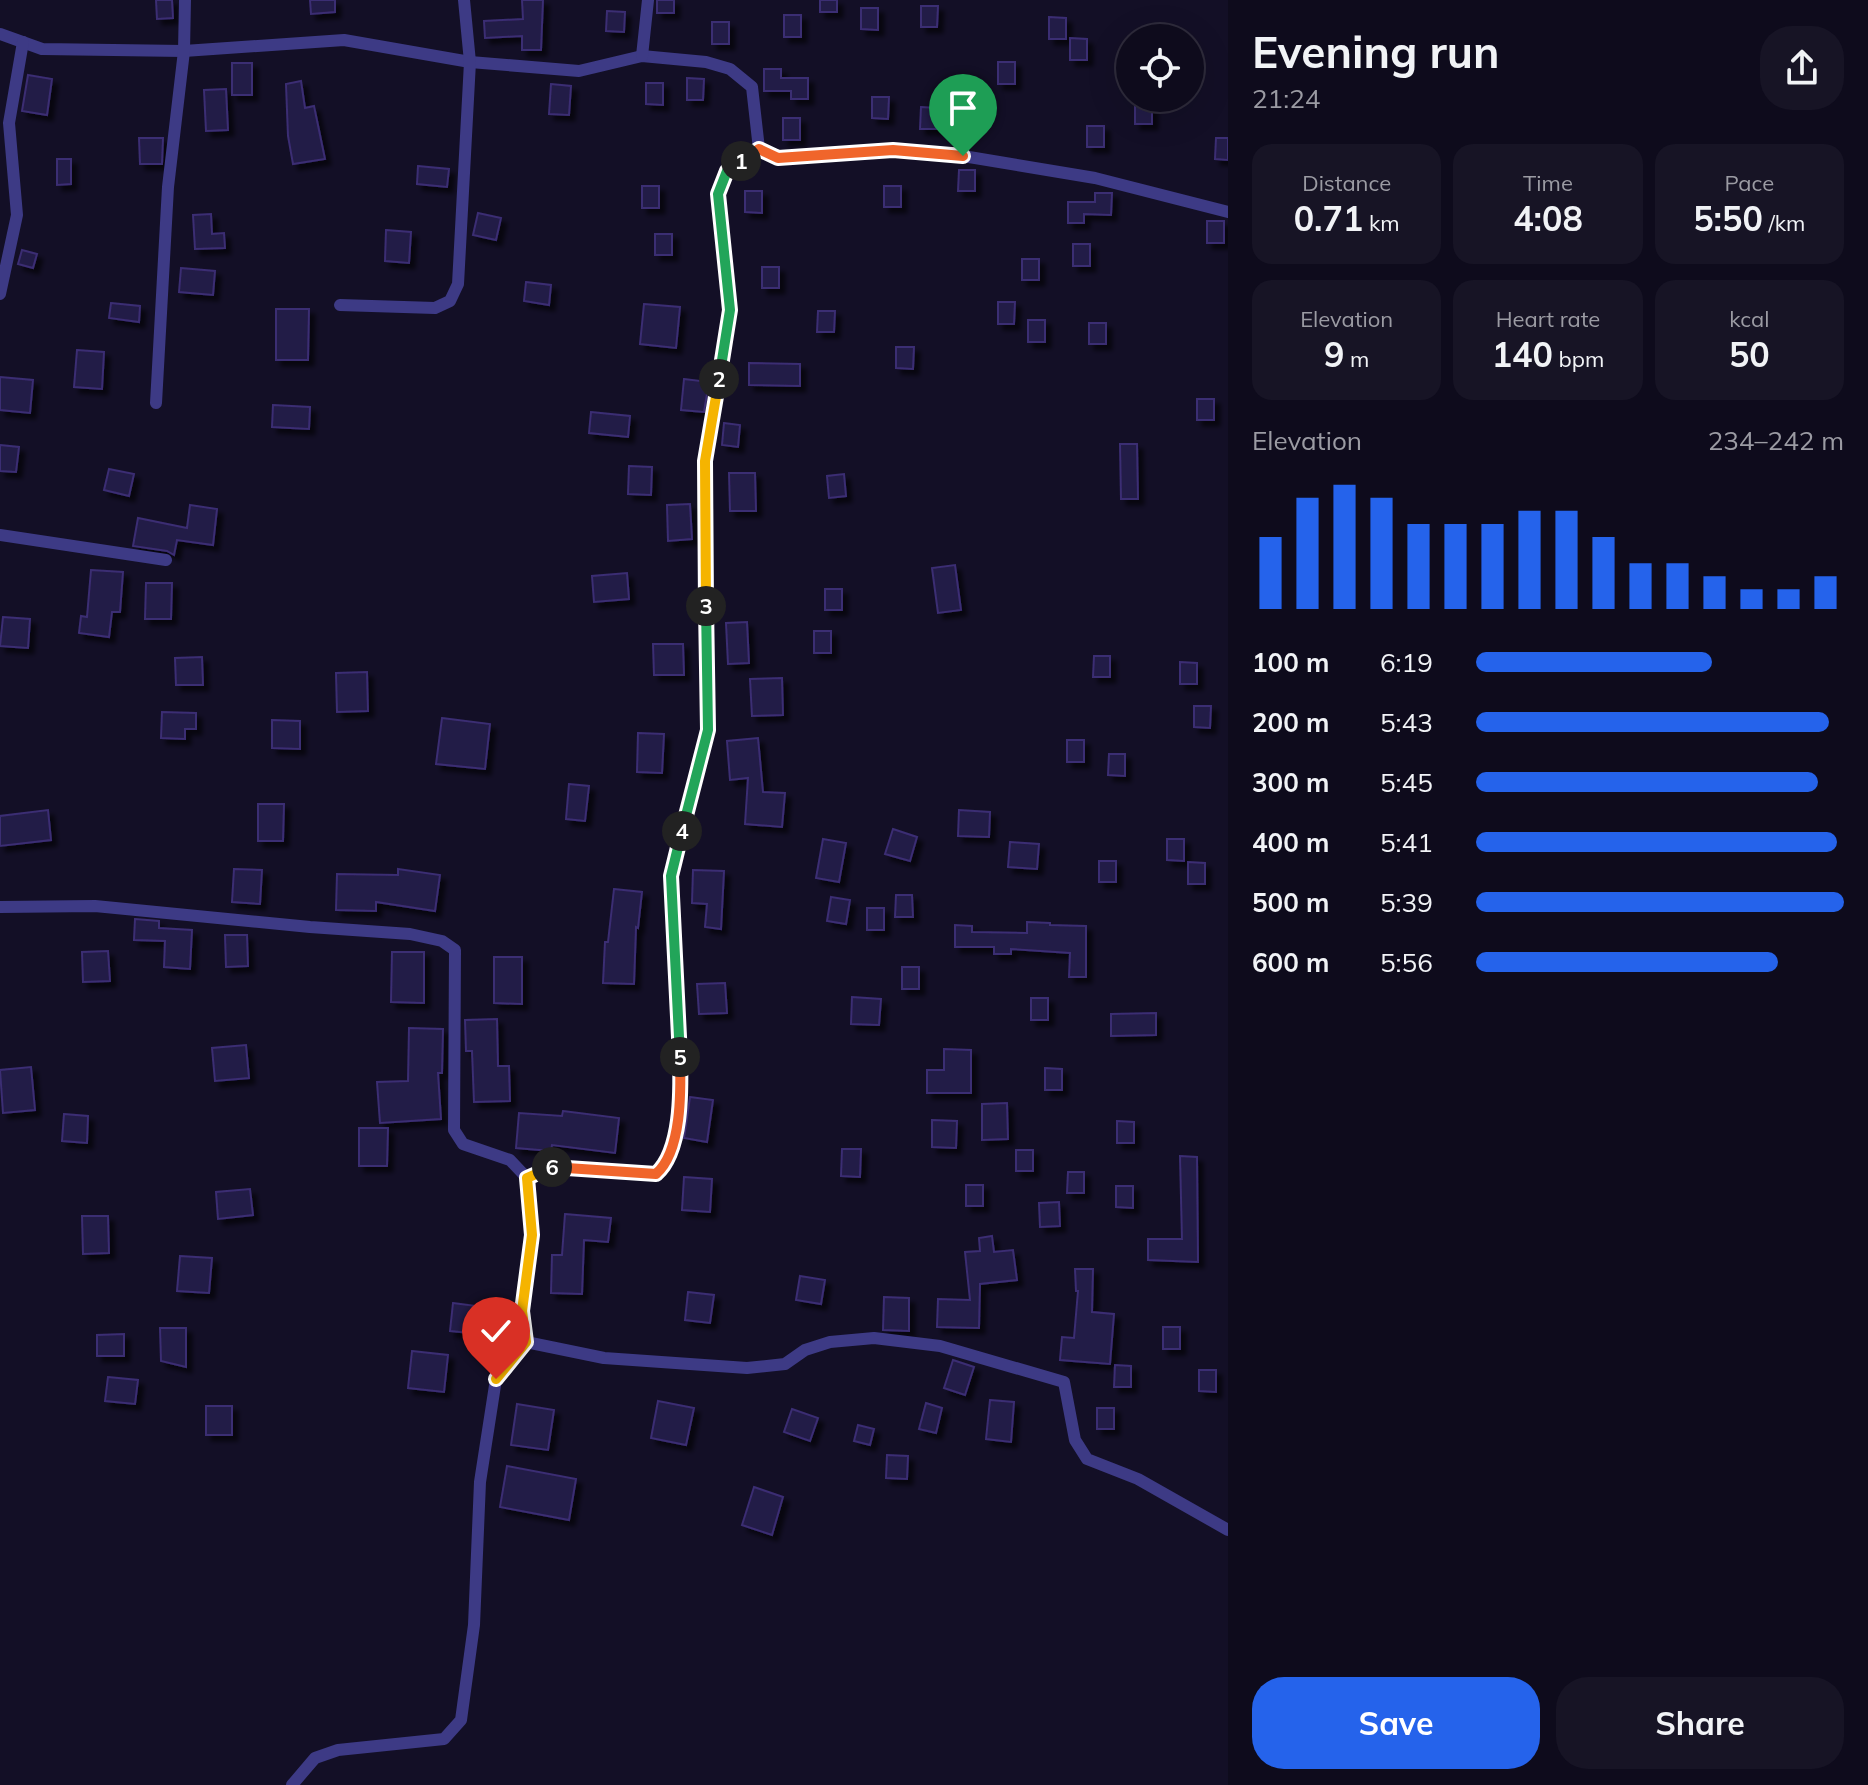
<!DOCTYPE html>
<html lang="en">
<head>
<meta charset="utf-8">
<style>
  :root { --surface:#0e0b1c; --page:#171425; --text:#f1f3f6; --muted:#9b9ba3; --line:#2e2b3b; --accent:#2563eb }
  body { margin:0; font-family:Mulish,sans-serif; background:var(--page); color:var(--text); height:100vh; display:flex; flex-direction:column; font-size:30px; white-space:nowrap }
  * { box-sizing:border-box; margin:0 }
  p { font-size:26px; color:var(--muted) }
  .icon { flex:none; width:44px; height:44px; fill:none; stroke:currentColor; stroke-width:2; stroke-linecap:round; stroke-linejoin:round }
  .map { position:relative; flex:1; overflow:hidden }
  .panel { display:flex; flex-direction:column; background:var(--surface); width:640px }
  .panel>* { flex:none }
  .controls { position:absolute; left:1116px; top:24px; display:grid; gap:16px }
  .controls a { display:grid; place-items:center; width:88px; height:88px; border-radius:50%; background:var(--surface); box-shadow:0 8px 32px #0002,0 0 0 2px var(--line); font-size:40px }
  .pin { position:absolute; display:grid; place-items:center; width:68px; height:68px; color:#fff; margin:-82px -34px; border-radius:50% 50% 50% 0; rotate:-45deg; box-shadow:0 0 8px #0007 }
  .pin .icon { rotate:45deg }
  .km { position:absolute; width:40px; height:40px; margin:-20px; border-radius:50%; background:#222; color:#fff; font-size:22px; line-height:40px; text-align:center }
  .round { display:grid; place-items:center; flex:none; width:84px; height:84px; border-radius:32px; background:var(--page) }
  .headline { display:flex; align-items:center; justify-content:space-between; height:136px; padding:0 24px }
  h1 { font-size:44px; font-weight:700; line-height:60px }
  .figures { display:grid; grid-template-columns:repeat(3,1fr); gap:12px; height:136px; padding:8px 24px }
  .figures div { display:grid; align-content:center; border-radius:20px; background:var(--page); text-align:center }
  .figures b { font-size:34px; font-weight:700 }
  .figures small { font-size:22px; font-weight:400 }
  .figures p { font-size:22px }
  .chart { height:224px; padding:16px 24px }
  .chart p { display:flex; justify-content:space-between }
  .chart svg { width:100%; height:144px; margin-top:8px; stroke:var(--accent); stroke-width:6 }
  .action { display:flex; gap:16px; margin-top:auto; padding:16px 24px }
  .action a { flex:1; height:92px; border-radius:32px; background:var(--accent); color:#fff; font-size:32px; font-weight:700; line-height:92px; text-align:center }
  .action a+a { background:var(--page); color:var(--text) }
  ul { padding:0 24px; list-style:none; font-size:26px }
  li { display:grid; grid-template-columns:128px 96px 1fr; align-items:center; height:60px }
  li i { height:20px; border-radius:10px; background:var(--accent) }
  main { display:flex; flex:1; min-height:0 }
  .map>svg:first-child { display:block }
</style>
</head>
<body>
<main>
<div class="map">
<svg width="1228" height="1785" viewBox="0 0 1228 1785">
  <defs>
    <filter id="shadow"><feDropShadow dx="5.5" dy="5.5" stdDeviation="2" flood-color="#0009"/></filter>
  </defs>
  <rect width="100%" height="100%" fill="#130f26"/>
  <g fill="#241b47" stroke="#3b2d73" stroke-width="2" filter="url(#shadow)">
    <path d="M156 0H172L173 18 157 19Z"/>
    <path d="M310 0H335V12L311 14Z"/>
    <path d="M522 0H543L541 50H522V36L485 38 484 21 523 19Z"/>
    <rect x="657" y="0" width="17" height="13"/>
    <rect x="820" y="0" width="17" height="12"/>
    <path d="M921 6H938L937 27H921Z"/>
    <path d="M861 8H878V30L861 29Z"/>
    <path d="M607 11 625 12 624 32 606 31Z"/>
    <rect x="784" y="15" width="17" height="22"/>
    <path d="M1049 17 1066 18V39H1049Z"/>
    <rect x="712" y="22" width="17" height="22"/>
    <path d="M1070 38 1087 39V60H1070Z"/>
    <rect x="998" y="62" width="17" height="22"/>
    <rect x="232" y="63" width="20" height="32"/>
    <path d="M764 69H781V78H808V99H791V91H764Z"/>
    <path d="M28 75 52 79 47 115 22 111Z"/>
    <path d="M687 78 704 79 703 100H687Z"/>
    <path d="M301 81 305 108 314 106 325 159 293 164 288 136 286 84Z"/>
    <path d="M646 83H663V105L646 104Z"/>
    <path d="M551 84 571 86 569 115 549 114Z"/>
    <path d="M226 89 228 130 206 131 204 90Z"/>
    <path d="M872 97H889L888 119 872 118Z"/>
    <rect x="1135" y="103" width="17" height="21"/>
    <path d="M921 107 937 108V129H920Z"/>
    <rect x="783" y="118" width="17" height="22"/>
    <rect x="1087" y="126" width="17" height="21"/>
    <path d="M139 138H163L162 164H140Z"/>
    <path d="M1216 138H1228V160L1215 159Z"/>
    <path d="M57 159H71V184L57 185Z"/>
    <path d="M418 166 449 169 447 187 417 184Z"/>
    <path d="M959 170H975V191H958Z"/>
    <rect x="642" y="186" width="17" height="22"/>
    <rect x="884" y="186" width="17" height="21"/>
    <path d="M745 191H762V213L745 212Z"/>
    <path d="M1095 193H1112L1111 215 1084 214V223H1068V202H1095Z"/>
    <path d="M478 213 501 218 496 240 473 235Z"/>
    <path d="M211 214 212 234 224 233 225 248 195 249 193 215Z"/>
    <rect x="1207" y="221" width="17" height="22"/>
    <path d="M386 230 411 232 409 263 385 261Z"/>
    <rect x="655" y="234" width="17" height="21"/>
    <rect x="1073" y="244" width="17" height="22"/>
    <path d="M22 250 37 254 33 268 18 264Z"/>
    <rect x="1022" y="259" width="17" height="21"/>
    <rect x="762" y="267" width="17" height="21"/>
    <path d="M181 268 215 271 213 295 179 292Z"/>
    <path d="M526 282 551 285 549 305 524 301Z"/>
    <path d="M998 302H1015L1014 324H998Z"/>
    <path d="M111 303 140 306 139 322 109 318Z"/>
    <path d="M644 304 680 307 676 348 640 344Z"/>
    <path d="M276 309H309L308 360H276Z"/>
    <path d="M818 311H835L834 332H817Z"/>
    <rect x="1028" y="320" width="17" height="22"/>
    <rect x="1089" y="323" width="17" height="21"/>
    <path d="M896 347H914L913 369 896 368Z"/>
    <path d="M77 350 104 352 102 389 74 387Z"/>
    <path d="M749 363 800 364V386L749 385Z"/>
    <path d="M0 377 33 380 30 413 0 410Z"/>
    <path d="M684 379 709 382 704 412 681 410Z"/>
    <rect x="1197" y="399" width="17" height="21"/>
    <path d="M273 405 310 407 309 429 272 427Z"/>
    <path d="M591 412 630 416 628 437 589 433Z"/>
    <path d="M724 423 740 425 738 447 722 445Z"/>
    <path d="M1120 444H1137L1138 499H1121Z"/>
    <path d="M0 445 19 447 16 472 0 471Z"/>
    <path d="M629 466 652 467 651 495 628 494Z"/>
    <path d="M109 469 134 474 129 496 104 490Z"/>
    <path d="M729 473H755L756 511H730Z"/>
    <path d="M844 474 846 496 829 498 827 476Z"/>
    <path d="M690 504 692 539 668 541 667 505Z"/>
    <path d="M190 505 217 509 213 545 177 540 174 555 167 551 133 546 138 518 187 528Z"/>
    <path d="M955 565 961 610 938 613 932 568Z"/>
    <path d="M91 570 123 572 120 612H112L109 637 79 633 81 616 87 617Z"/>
    <path d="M627 573 629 599 594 602 592 576Z"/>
    <path d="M146 583H172L171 619H145Z"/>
    <rect x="825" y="589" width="17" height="21"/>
    <path d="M3 617 30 619 28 648 0 646Z"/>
    <path d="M747 622 749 663 728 664 726 623Z"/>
    <rect x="814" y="631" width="17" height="22"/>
    <path d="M653 644H683L684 675H654Z"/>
    <path d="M1094 656H1110V677H1093Z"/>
    <path d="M202 657 203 685H176L175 658Z"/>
    <path d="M1180 662 1197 663V684H1180Z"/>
    <path d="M367 672 368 711 337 712 336 673Z"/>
    <path d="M782 678 783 715 752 716 750 679Z"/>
    <path d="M1194 706H1211L1210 728 1194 727Z"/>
    <path d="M162 712 196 713V729H185V739L161 738Z"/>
    <path d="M442 718 490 724 485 769 436 764Z"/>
    <path d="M272 720 300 721V749L272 748Z"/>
    <path d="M638 733 664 734 662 773 637 772Z"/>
    <path d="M758 738 763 792 785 793 782 827 745 824 748 778 730 780 727 741Z"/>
    <rect x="1067" y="740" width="17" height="22"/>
    <path d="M1109 754H1125V776L1108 775Z"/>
    <path d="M569 784 589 786 585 821 566 819Z"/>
    <path d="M258 804H284L283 841H258Z"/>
    <path d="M48 810 51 840 0 846V816Z"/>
    <path d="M959 810 990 812 989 837 958 836Z"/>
    <path d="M893 829 917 837 910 861 885 854Z"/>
    <path d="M823 839 846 843 839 882 816 878Z"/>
    <path d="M1167 839H1184V861L1167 860Z"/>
    <path d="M1010 842 1039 844 1037 869 1008 867Z"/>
    <rect x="1099" y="861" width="17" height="21"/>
    <path d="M1188 862 1205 863V884H1188Z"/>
    <path d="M234 869 262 870 260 904 232 902Z"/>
    <path d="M398 869 440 875 435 911 376 902V911L336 910 337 874 398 875Z"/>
    <path d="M693 870 724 871 721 929 705 927 707 904 692 903Z"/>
    <path d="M614 889 642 892 638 928 636 927 634 984 603 983 605 942H608Z"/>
    <path d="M896 895H912L913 917H895Z"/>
    <path d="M831 897 850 900 846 924 827 921Z"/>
    <rect x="867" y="908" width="17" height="22"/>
    <path d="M135 919 159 921V928L192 930 190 969 164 967 165 941 134 940Z"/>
    <path d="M1027 922 1050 923V925L1086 926V977H1069L1070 953 1011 949V954H994V947H955V925L972 926V932L1027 933Z"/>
    <path d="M225 935H247L248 966 226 967Z"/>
    <path d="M108 951 110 981 83 982 82 952Z"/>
    <path d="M392 952H424V1003L391 1002Z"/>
    <path d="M494 957H522V1004L494 1003Z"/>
    <rect x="902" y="967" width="17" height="22"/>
    <path d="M725 983 727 1013 699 1014 697 984Z"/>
    <path d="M852 997 881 999 879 1025 851 1024Z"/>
    <rect x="1031" y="998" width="17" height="22"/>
    <path d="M1156 1013V1035L1111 1036V1014Z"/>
    <path d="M497 1019 498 1066H509L510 1101 474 1102 472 1051H466L465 1020Z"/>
    <path d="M409 1028 443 1029 442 1073H438L441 1119 380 1123 377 1082 408 1081Z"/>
    <path d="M246 1045 249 1078 215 1081 212 1048Z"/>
    <path d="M944 1049 971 1050V1093H927V1070H944Z"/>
    <path d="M31 1067 35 1110 3 1113 0 1070Z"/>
    <path d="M1045 1068 1062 1069V1090H1045Z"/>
    <path d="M690 1097 713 1100 707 1142 684 1138Z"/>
    <path d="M1007 1103 1008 1139 982 1140V1104Z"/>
    <path d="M563 1111 619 1118 615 1153 552 1145 551 1151 516 1148 519 1113 562 1116Z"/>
    <path d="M64 1114 88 1116 87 1143 62 1141Z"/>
    <path d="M932 1120 957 1121 956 1148 932 1147Z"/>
    <path d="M1117 1121 1134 1122V1143H1117Z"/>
    <path d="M359 1128H388L387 1166H359Z"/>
    <path d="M842 1149H861L860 1177 841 1176Z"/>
    <rect x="1016" y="1150" width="17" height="21"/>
    <path d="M1180 1156 1197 1157 1198 1262 1148 1260V1239H1182Z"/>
    <path d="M1068 1172H1084V1193H1067Z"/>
    <path d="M684 1177 712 1179 710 1212 682 1210Z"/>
    <rect x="966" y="1185" width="17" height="21"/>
    <path d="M1116 1186H1133V1208L1116 1207Z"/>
    <path d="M250 1189 253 1215 218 1219 216 1192Z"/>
    <path d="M1059 1202 1060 1226 1040 1227 1039 1203Z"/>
    <path d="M565 1214 611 1218 608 1242 584 1240 582 1294 551 1293 552 1255H562Z"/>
    <path d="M82 1216H108L109 1253 83 1254Z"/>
    <path d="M992 1236 994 1252 1013 1250 1017 1280 980 1284 979 1328 937 1327 938 1299 970 1300 965 1252 980 1251 979 1238Z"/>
    <path d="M180 1256 212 1258 209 1293 177 1291Z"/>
    <path d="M1075 1269H1093L1092 1312 1114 1314 1110 1364 1060 1360 1062 1337 1074 1338 1078 1291H1076Z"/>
    <path d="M800 1276 825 1280 821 1304 796 1300Z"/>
    <path d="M688 1292 714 1295 710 1323 685 1320Z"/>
    <path d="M884 1297 909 1298V1331L883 1330Z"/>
    <path d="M453 1303 484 1307 481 1334 450 1331Z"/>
    <rect x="1163" y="1327" width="17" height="22"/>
    <path d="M160 1328H186V1367L161 1361Z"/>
    <path d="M124 1334V1356H97V1335Z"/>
    <path d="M412 1351 448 1355 444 1392 408 1388Z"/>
    <path d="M953 1360 974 1367 965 1395 944 1388Z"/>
    <path d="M1115 1365 1131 1366V1387H1114Z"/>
    <path d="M1199 1370H1216V1392L1199 1391Z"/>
    <path d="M108 1377 138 1380 135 1404 105 1401Z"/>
    <path d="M990 1400 1014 1402 1011 1442 986 1439Z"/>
    <path d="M658 1401 694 1408 686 1445 651 1438Z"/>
    <path d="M926 1403 942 1408 936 1433 919 1429Z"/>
    <path d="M517 1404 554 1410 548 1450 511 1445Z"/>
    <rect x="206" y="1406" width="26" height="29"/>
    <rect x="1097" y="1408" width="17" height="21"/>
    <path d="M792 1409 818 1418 810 1441 784 1432Z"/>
    <path d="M858 1425 874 1429 870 1445 854 1441Z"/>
    <path d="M887 1455 908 1456 907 1479 886 1478Z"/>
    <path d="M507 1466 576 1479 569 1520 500 1507Z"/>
    <path d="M754 1487 783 1497 772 1535 742 1525Z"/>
  </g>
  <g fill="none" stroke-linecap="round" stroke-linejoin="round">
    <g stroke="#3d3a85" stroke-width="12">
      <path d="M0 34 42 49 184 51 344 40 470 62 579 71 642 56 706 62 730 69 752 87 759 149 778 158 893 150 963 156 1095 178 1228 212"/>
      <path d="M642 56 648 0"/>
      <path d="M0 294 17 215 9 123 23 42"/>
      <path d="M340 305 435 308 450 301 458 284 470 62 464 0"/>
      <path d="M156 403 168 187 184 51 185 0"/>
      <path d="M0 535 166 560"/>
      <path d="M0 907 95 906 310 927 410 934 442 941 455 950 454 1130 463 1144 510 1160 527 1178 532 1235 522 1311 526 1342 604 1358 747 1368 785 1364 805 1350 830 1342 874 1338 940 1346 1064 1382 1075 1440 1087 1459 1138 1479 1228 1530"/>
      <path d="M527 1178 556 1166 656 1174 666 1165 674 1143 681 1078 671 876 708 730 705 461 730 310 718 194 727 171 759 149"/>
      <path d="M292 1785 315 1758 338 1750 444 1739 461 1720 474 1625 480 1482 496 1379 526 1342"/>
    </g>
  </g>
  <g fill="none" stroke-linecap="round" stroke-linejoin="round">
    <g stroke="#fff" stroke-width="16">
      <path id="split-1" d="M741 161 759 149 778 158 893 150 963 156"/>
    </g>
    <g stroke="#fff" stroke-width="16">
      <path id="split-2" d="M719 379 730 310 718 194 727 171 741 161"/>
    </g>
    <g stroke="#fff" stroke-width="16">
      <path id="split-3" d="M706 606 705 461 719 379"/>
    </g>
    <g stroke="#fff" stroke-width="16">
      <path id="split-4" d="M682 831 708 730 706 606"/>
    </g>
    <g stroke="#fff" stroke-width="16">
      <path id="split-5" d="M680 1057 671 876 682 831"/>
    </g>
    <g stroke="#fff" stroke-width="16">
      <path id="split-6" d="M552 1167 656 1174C682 1151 681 1091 680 1057"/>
    </g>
    <g stroke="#fff" stroke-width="16">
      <path id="split-7" d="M496 1379 526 1342 522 1311 532 1235 527 1178 552 1167"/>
    </g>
    <use href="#split-1" stroke="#f0652b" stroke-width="10"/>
    <use href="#split-2" stroke="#22a559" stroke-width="10"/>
    <use href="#split-3" stroke="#f5b400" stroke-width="10"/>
    <use href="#split-4" stroke="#22a559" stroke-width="10"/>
    <use href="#split-5" stroke="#22a559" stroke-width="10"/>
    <use href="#split-6" stroke="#f0652b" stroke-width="10"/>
    <use href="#split-7" stroke="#f5b400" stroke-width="10"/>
  </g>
</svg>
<div class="controls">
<a><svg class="icon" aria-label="locate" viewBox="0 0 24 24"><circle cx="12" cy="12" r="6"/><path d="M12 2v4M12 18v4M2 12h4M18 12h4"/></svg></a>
</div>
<div class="pin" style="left:963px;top:156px;background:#1e9e55"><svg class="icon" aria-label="arrive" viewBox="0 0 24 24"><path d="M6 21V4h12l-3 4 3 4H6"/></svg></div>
<div class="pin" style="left:496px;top:1379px;background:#d93025"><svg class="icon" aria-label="check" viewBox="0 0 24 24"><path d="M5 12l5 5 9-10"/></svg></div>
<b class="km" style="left:741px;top:161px">1</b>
<b class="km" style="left:719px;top:379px">2</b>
<b class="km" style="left:706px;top:606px">3</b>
<b class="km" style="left:682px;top:831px">4</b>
<b class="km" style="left:680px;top:1057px">5</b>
<b class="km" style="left:552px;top:1167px">6</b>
</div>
<section class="panel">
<div class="headline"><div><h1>Evening run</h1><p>21:24</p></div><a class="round"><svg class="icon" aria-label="share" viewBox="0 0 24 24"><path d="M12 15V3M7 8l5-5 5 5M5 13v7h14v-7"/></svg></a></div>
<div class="figures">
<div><p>Distance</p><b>0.71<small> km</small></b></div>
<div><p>Time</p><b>4:08</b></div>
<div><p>Pace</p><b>5:50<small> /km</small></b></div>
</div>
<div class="figures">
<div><p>Elevation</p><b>9<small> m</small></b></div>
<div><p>Heart rate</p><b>140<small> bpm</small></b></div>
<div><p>kcal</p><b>50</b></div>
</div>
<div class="chart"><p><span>Elevation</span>234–242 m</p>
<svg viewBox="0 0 160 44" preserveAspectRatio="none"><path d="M5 44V22M15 44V10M25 44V6M35 44V10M45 44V18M55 44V18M65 44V18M75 44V14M85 44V14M95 44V22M105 44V30M115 44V30M125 44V34M135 44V38M145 44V38M155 44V34"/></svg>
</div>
<ul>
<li><b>100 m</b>6:19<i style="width:64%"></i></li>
<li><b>200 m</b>5:43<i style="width:96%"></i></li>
<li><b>300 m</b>5:45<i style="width:93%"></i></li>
<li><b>400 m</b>5:41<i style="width:98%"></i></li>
<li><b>500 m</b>5:39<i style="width:100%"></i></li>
<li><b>600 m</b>5:56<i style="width:82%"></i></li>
</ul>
<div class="action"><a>Save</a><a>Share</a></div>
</section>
</main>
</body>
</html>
